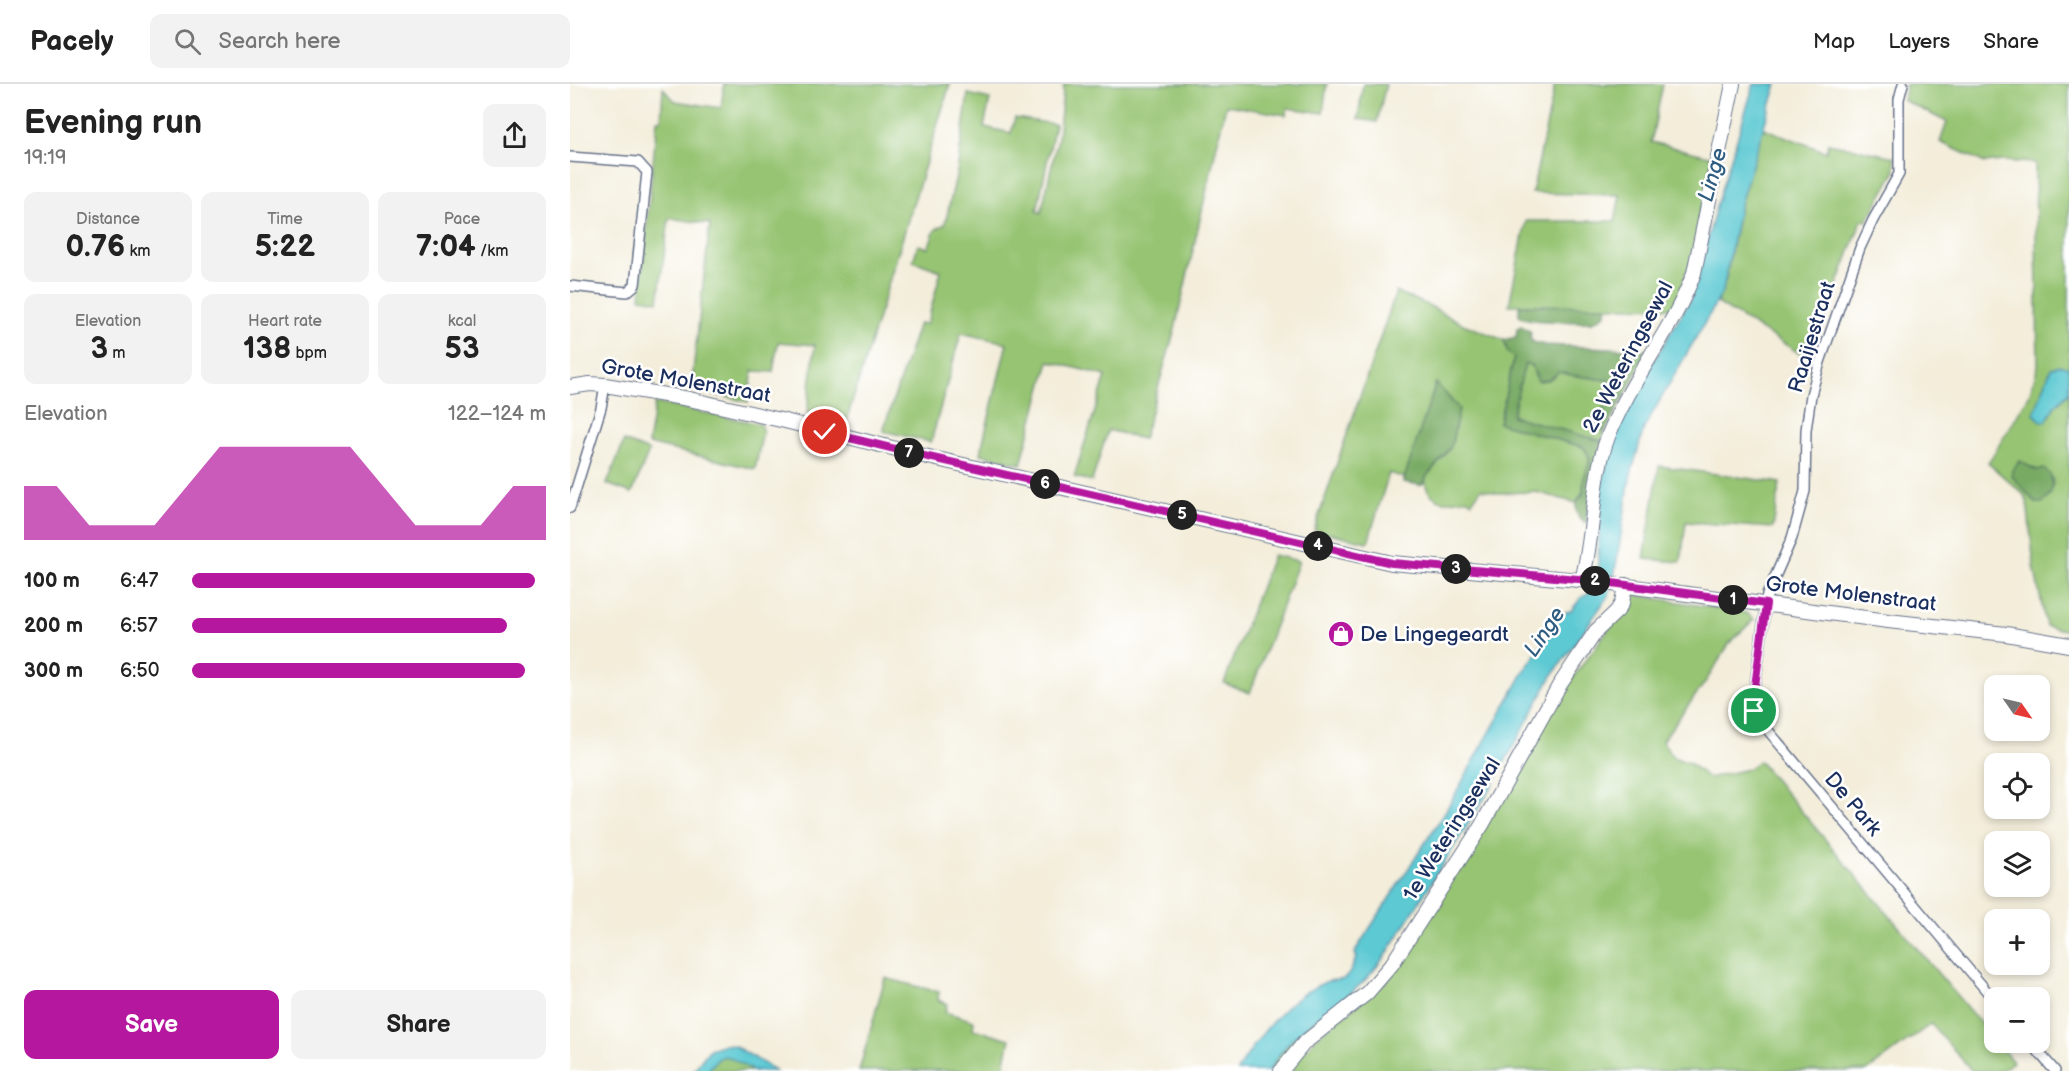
<!DOCTYPE html>
<html lang="en">
<head>
<meta charset="utf-8">
<style>
  :root { --surface:#fff; --page:#f2f2f2; --text:#222; --muted:#767676; --line:#e0e0e0; --accent:#b5179e }
  body { margin:0; font-family:"Balsamiq Sans",sans-serif; background:var(--page); color:var(--text); height:100vh; display:flex; flex-direction:column; font-size:22px; white-space:nowrap }
  * { box-sizing:border-box; margin:0 }
  p { font-size:20px; color:var(--muted) }
  .icon { flex:none; width:33px; height:33px; fill:none; stroke:currentColor; stroke-width:2; stroke-linecap:round; stroke-linejoin:round }
  .map { position:relative; flex:1; overflow:hidden }
  .drawer { display:flex; flex-direction:column; background:var(--surface); width:570px }
  .drawer>* { flex:none }
  .needle { width:39px; rotate:124deg }
  .controls { position:absolute; left:1414px; top:591px; display:grid; gap:12px }
  .controls a { display:grid; place-items:center; width:66px; height:66px; border-radius:12px; background:var(--surface); box-shadow:0 3px 9px #0003; font-size:30px }
  .pin { position:absolute; display:grid; place-items:center; width:51px; height:51px; color:#fff; margin:-26px; border:3px solid #fff; border-radius:50%; box-shadow:0 2px 6px #0007 }
  .km { position:absolute; width:30px; height:30px; margin:-15px; border-radius:50%; background:#222; color:#fff; font-size:16px; line-height:30px; text-align:center }
  .round { display:grid; place-items:center; flex:none; width:63px; height:63px; border-radius:12px; background:var(--page) }
  .head { display:flex; align-items:center; justify-content:space-between; height:102px; padding:0 24px }
  h1 { font-size:33px; font-weight:700; line-height:45px }
  .stats { display:grid; grid-template-columns:repeat(3,1fr); gap:9px; height:102px; padding:6px 24px }
  .stats div { display:grid; align-content:center; border-radius:12px; background:var(--page); text-align:center }
  .stats b { font-size:30px; font-weight:700 }
  .stats small { font-size:16px; font-weight:400 }
  .stats p { font-size:16px }
  .chart { height:168px; padding:12px 24px }
  .chart p { display:flex; justify-content:space-between }
  .chart svg { width:100%; height:108px; margin-top:6px; fill:var(--accent); opacity:.7 }
  .button { display:flex; gap:12px; margin-top:auto; padding:12px 24px }
  .button a { flex:1; height:69px; border-radius:12px; background:var(--accent); color:#fff; font-size:24px; font-weight:700; line-height:69px; text-align:center }
  .button a+a { background:var(--page); color:var(--text) }
  ul { padding:0 24px; list-style:none; font-size:20px }
  li { display:grid; grid-template-columns:96px 72px 1fr; align-items:center; height:45px }
  li i { height:15px; border-radius:8px; background:var(--accent) }
  header { display:flex; align-items:center; gap:36px; box-sizing:border-box; height:84px; padding:0 30px; background:var(--surface); border-bottom:2px solid var(--line) }
  header strong { font-size:28px }
  nav { display:flex; gap:33px; margin-inline-start:auto; font-size:21px }
  .search { width:420px; height:54px; background:var(--page); display:flex; align-items:center; gap:15px; box-sizing:border-box; padding:0 21px; border-radius:12px; color:var(--muted); font-size:22px }
  main { display:flex; flex:1; min-height:0 }
  .map>svg:first-child { display:block }
</style>
</head>
<body>
<header>
<strong>Pacely</strong>
<div class="search"><svg class="icon" aria-label="search" viewBox="0 0 24 24"><circle cx="10" cy="10" r="6"/><path d="M15 15l6 6"/></svg>Search here</div>
<nav><a>Map</a><a>Layers</a><a>Share</a></nav>
</header>
<main>
<section class="drawer">
<div class="head"><div><h1>Evening run</h1><p>19:19</p></div><a class="round"><svg class="icon" aria-label="share" viewBox="0 0 24 24"><path d="M12 15V3M7 8l5-5 5 5M5 13v7h14v-7"/></svg></a></div>
<div class="stats">
<div><p>Distance</p><b>0.76<small> km</small></b></div>
<div><p>Time</p><b>5:22</b></div>
<div><p>Pace</p><b>7:04<small> /km</small></b></div>
</div>
<div class="stats">
<div><p>Elevation</p><b>3<small> m</small></b></div>
<div><p>Heart rate</p><b>138<small> bpm</small></b></div>
<div><p>kcal</p><b>53</b></div>
</div>
<div class="chart"><p><span>Elevation</span>122–124 m</p>
<svg viewBox="0 0 160 44" preserveAspectRatio="none"><path d="M0 44V22L10 22L20 38L30 38L40 38L50 22L60 6L70 6L80 6L90 6L100 6L110 22L120 38L130 38L140 38L150 22L160 22V44z"/></svg>
</div>
<ul>
<li><b>100 m</b>6:47<i style="width:97%"></i></li>
<li><b>200 m</b>6:57<i style="width:89%"></i></li>
<li><b>300 m</b>6:50<i style="width:94%"></i></li>
</ul>
<div class="button"><a>Save</a><a>Share</a></div>
</section>
<div class="map">
<svg width="1499" height="987" viewBox="0 0 1499 987">
  <rect width="100%" height="100%" fill="#fff"/>
  <filter id="ink" filterUnits="userSpaceOnUse"><feTurbulence type="fractalNoise" baseFrequency=".0167" numOctaves="2"/><feDisplacementMap in="SourceGraphic" scale="12" xChannelSelector="R" yChannelSelector="G"/><feConvolveMatrix kernelMatrix="1 2 1 2 8 2 1 2 1" color-interpolation-filters="sRGB"/></filter>
  <filter id="wash" filterUnits="userSpaceOnUse"><feTurbulence type="fractalNoise" baseFrequency=".008" numOctaves="4" result="noise"/><feDisplacementMap in="SourceGraphic" scale="24" xChannelSelector="R" yChannelSelector="G"/><feGaussianBlur stdDeviation="1.35" result="paint"/><feColorMatrix in="noise" values="0 0 0 0 0 0 0 0 0 0 0 0 0 0 0 0 0 1.4 0 .05"/><feComposite in="paint" operator="in"/></filter>
  <g filter="url(#wash)">
    <rect width="100%" height="100%" fill="#f3edda"/>
    <g fill="#96c472" stroke="#587a68" stroke-width="1.5" fill-rule="evenodd">
      <path d="M154 0H380L276 338 237 329 245 261 208 258 203 288 183 287 178 318 121 305 140 140 99 134 88 217 70 214 87 36H91L93 4 105 17 151 24Z"/>
      <path d="M494 0H757L753 29 717 24 716 31 656 21 605 245 573 355 538 346 522 397 504 393 536 292 479 277 451 380 410 370 437 259 391 249 361 358 313 347 349 239 357 240 371 187 343 177 348 161 358 164 365 146 375 140 387 88 398 10 420 15 414 43 441 49 445 34 485 40 467 127 471 129 488 54Z"/>
      <path d="M793 0H816L807 38 788 35Z"/>
      <path d="M985 0H1093L1081 58 1143 73 1123 174 1103 224 939 221 956 137H1045L1050 111 962 109Z"/>
      <path d="M1336 0H1499V284H1494L1464 330 1480 332 1484 323 1499 308V547L1476 542 1464 482 1457 417 1453 410 1418 379 1459 312 1468 282 1465 79 1432 77 1415 79 1370 58 1377 38 1333 16ZM1460 383C1471 389 1480 383 1483 399L1466 419 1442 392Z"/>
      <path d="M1193 44 1256 68 1258 59 1325 73V88L1297 137 1292 136 1239 275 1147 219 1156 195 1170 120Z"/>
      <path d="M826 208 858 221 893 240 934 256 938 269 944 273 929 339 1013 363 1019 371V379L1014 395 1013 408 1006 419 966 408 929 409 911 405 902 418 898 415C890 414 882 418 874 417 862 415 853 404 856 393L881 363 889 325 866 299 835 394 819 389 798 458 744 446Z"/>
      <path d="M955 278 962 282 965 292 978 296 989 288 1001 291 1043 297 1044 301 1030 331 1034 349 1032 357 942 332Z"/>
      <path d="M85 319 190 340 193 348 185 385 78 360Z"/>
      <path d="M54 357 79 367 62 409 37 400Z"/>
      <path d="M1089 382 1210 399 1203 444 1116 438 1111 478 1074 475Z"/>
      <path d="M703 471 729 477 680 609 654 599Z"/>
      <path d="M1065 511 1176 529 1184 535 1159 560 1136 597 1092 657 1103 673 1121 680 1138 694 1178 685 1189 677 1443 978 1431 987H1402L1361 940 1297 987H720L731 971 750 950 816 898 986 617 1053 525 1057 515Z"/>
      <path d="M315 894 369 908 368 916 377 920 375 928 404 937 403 945 440 955 433 986 289 987Z"/>
      <path d="M782 907 783 912 706 987H699C718 952 750 930 782 907Z"/>
      <path d="M154 972 162 973 184 987H138L148 973Z"/>
    </g>
    <g fill="#78aa64" stroke="#4a6c61" stroke-width="1.5">
      <path d="M949 221 1037 222C1037 231 1030 235 1022 238 1008 238 957 239 949 232Z"/>
      <path d="M951 242 961 248 960 254 963 258 975 261 1079 266 1034 349 1028 336 1044 301 1043 297 1001 291 989 288 978 296 968 297 962 282 955 279 942 332 1032 357 1016 439C1009 435 1003 426 1007 418 1011 410 1009 419 1013 410 1014 405 1013 400 1014 395 1017 380 1025 378 1013 363L929 339 944 273 938 269 934 256 946 253 947 245Z"/>
      <path d="M866 299 889 325 881 363 856 393 854 399 850 401 833 398Z"/>
      <path d="M1450 377 1465 386 1474 385C1487 394 1484 411 1472 419H1466L1463 416 1442 392V386Z"/>
    </g>
    <g fill="#5dc9d3" stroke="#3c7c98" stroke-width="1.5">
      <path d="M1184 0H1207L1170 120 1153 207 1074 344 1060 394 1045 488 1039 511 982 592 919 707 818 868C810 879 801 891 791 900 757 931 722 944 699 987H667C685 959 703 932 730 912 736 908 752 899 758 897 765 895 771 898 776 893 782 888 783 879 787 873L785 870 787 864 875 728 955 586 991 533 996 528 1001 527 1010 515 1020 508 1028 487 1030 405 1044 351 1064 310 1120 216 1126 199 1147 119Z"/>
      <path d="M1489 281 1499 284V308L1484 323 1476 338 1471 337 1464 330 1481 284Z"/>
      <path d="M155 960 165 962 206 987C199 987 188 987 182 986 160 976 155 961 138 987H123L140 965Z"/>
    </g>
  </g>
  <g filter="url(#ink)">
    <g fill="none" stroke-linecap="round" stroke-linejoin="round">
      <g stroke="#677289" stroke-width="12">
        <g id="street">
          <path d="M1333 0 1329 15V90L1303 136 1290 164 1250 278 1241 311 1236 346 1235 407 1222 454 1197 511 1183 617 1184 627 1191 638 1425 917"/>
          <path d="M0 73 68 78 77 88 65 201 57 208 0 202"/>
          <path d="M0 424 31 324 35 301"/>
          <path d="M1460 958 1485 987"/>
        </g>
      </g>
      <g stroke="#677289" stroke-width="16">
        <g id="secondary">
          <path d="M0 303 20 300 35 301 119 315 215 337 354 372 822 479 1020 497 1318 537 1436 550 1499 561"/>
          <path d="M1012 496C1026 445 1020 391 1042 343 1065 289 1104 243 1124 189L1163 0"/>
          <path d="M711 987 734 959 797 909 822 880 912 741 989 602 1026 547 1047 527 1052 519 1055 501"/>
        </g>
      </g>
      <use href="#street" stroke="#fff" stroke-width="9"/>
      <use href="#secondary" stroke="#fff" stroke-width="14"/>
    </g>
  </g>
  <g fill="none" stroke-linecap="round" stroke-linejoin="round" filter="url(#ink)">
    <g stroke="#fff" stroke-width="12">
      <path id="route" d="M255 348 354 372 822 479 1020 496 1196 520 1183 617 1184 627"/>
    </g>
    <use href="#route" stroke="#b5179e" stroke-width="8"/>
  </g>
  <defs>
    <g id="shop-disc" transform="scale(1.35)"><circle r="9.5" fill="#b5179e" stroke="#fff"/><path d="M-5-2.5h2.3a2.7 3.5 0 0 1 5.4 0H5L5.5 6h-11ZM-1.5-2.5h3a1.5 2.3 0 0 0-3 0Z" fill="#fff"/></g>
  </defs>
  <g fill-rule="evenodd">
    <use href="#shop-disc" x="771" y="550"/>
  </g>
  <g text-anchor="middle" dominant-baseline="central" stroke-width="5" stroke-linejoin="round" paint-order="stroke">
    <g font-size="21" fill="#1b2f5e" stroke="#fff">
      <text transform="translate(1242 253) rotate(-73)">Raaijestraat</text>
      <text transform="translate(1058 273) rotate(-62)">2e Weteringsewal</text>
      <text transform="translate(116 297) rotate(10)">Grote Molenstraat</text>
      <text transform="translate(1281 510) rotate(7)">Grote Molenstraat</text>
      <text transform="translate(1283 720) rotate(50)">De Park</text>
      <text transform="translate(882 745) rotate(-58)">1e Weteringsewal</text>
    </g>
    <g font-size="21" fill="#1b2f5e" stroke="#fff" text-anchor="start">
      <text x="790" y="550">De Lingegeardt</text>
    </g>
    <g font-size="22" font-style="italic" fill="#2f5d81" stroke="#fff">
      <text transform="translate(1143 91) rotate(-74)">Linge</text>
      <text transform="translate(975 548) rotate(-56)">Linge</text>
    </g>
  </g>
</svg>
<div class="controls">
<a><svg class="needle" viewBox="-14 -14 28 28"><path d="M0-13l5 13h-10z" fill="#e53935"/><path d="M0 13l5-13h-10z" fill="#767676"/></svg></a>
<a><svg class="icon" aria-label="locate" viewBox="0 0 24 24"><circle cx="12" cy="12" r="6"/><path d="M12 2v4M12 18v4M2 12h4M18 12h4"/></svg></a>
<a><svg class="icon" aria-label="layers" viewBox="0 0 24 24"><path d="M12 4l9 5-9 5-9-5zM3 14l9 5 9-5"/></svg></a>
<a>+</a>
<a>−</a>
</div>
<div class="pin" style="left:1184px;top:627px;background:#1e9e55"><svg class="icon" aria-label="arrive" viewBox="0 0 24 24"><path d="M6 21V4h12l-3 4 3 4H6"/></svg></div>
<div class="pin" style="left:255px;top:348px;background:#d93025"><svg class="icon" aria-label="check" viewBox="0 0 24 24"><path d="M5 12l5 5 9-10"/></svg></div>
<b class="km" style="left:1163px;top:516px">1</b>
<b class="km" style="left:1025px;top:497px">2</b>
<b class="km" style="left:886px;top:485px">3</b>
<b class="km" style="left:748px;top:462px">4</b>
<b class="km" style="left:612px;top:431px">5</b>
<b class="km" style="left:475px;top:400px">6</b>
<b class="km" style="left:339px;top:369px">7</b>
</div>
</main>
</body>
</html>
